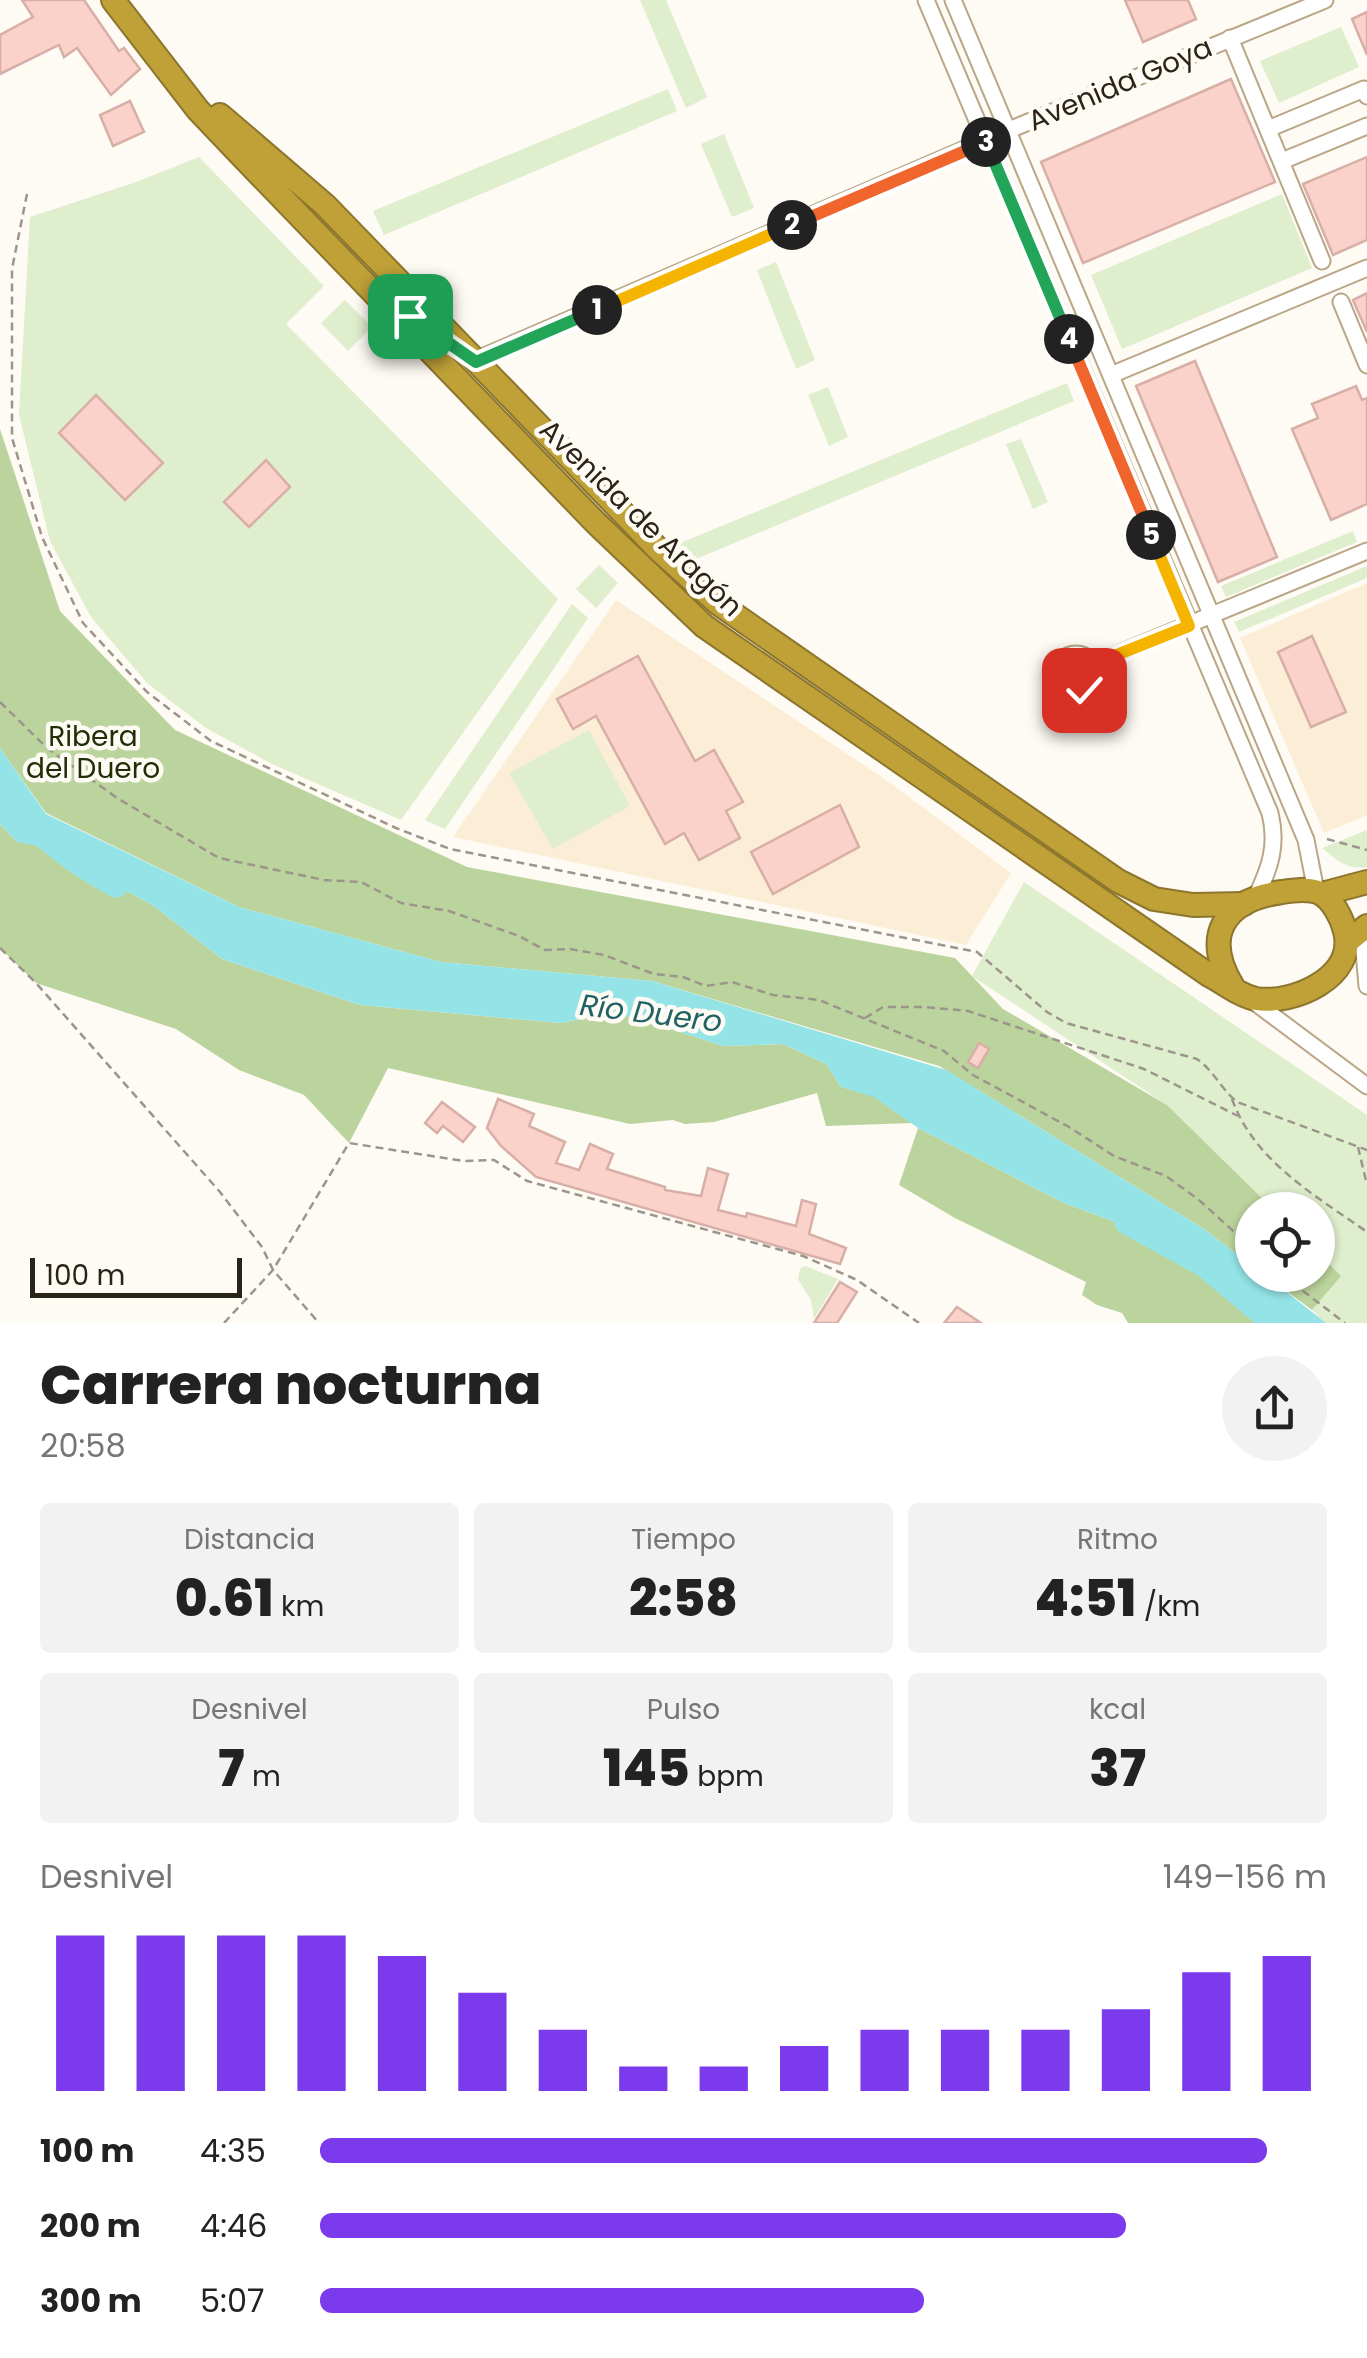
<!DOCTYPE html>
<html lang="es">
<head>
<meta charset="utf-8">
<style>
  :root { --surface:#fff; --page:#f2f2f2; --text:#222; --muted:#767676; --accent:#7c3aed }
  body { margin:0; font-family:Poppins,sans-serif; background:var(--page); color:var(--text); height:100vh; display:flex; flex-direction:column; font-size:38px; white-space:nowrap }
  * { box-sizing:border-box; margin:0 }
  p { font-size:32px; color:var(--muted) }
  .icon { flex:none; width:55px; height:55px; fill:none; stroke:currentColor; stroke-width:2; stroke-linecap:round; stroke-linejoin:round }
  .map { position:relative; height:1323px; overflow:hidden }
  .panel { display:flex; flex-direction:column; background:var(--surface); flex:1 }
  .panel>* { flex:none }
  .tools { position:absolute; left:1235px; top:1192px; display:grid; gap:20px }
  .tools a { display:grid; place-items:center; width:100px; height:100px; border-radius:50%; background:var(--surface); box-shadow:0 2px 8px #0004; font-size:50px }
  .scale { position:absolute; left:30px; bottom:25px; width:212px; box-sizing:border-box; padding-left:10px; border:5px solid #2a2317; border-top:0; font-size:28px; line-height:35px; white-space:nowrap; color:#2a2317; -webkit-text-stroke:8px #fefaf4; paint-order:stroke }
  .pin { position:absolute; display:grid; place-items:center; width:85px; height:85px; color:#fff; margin:-42px; border-radius:20px; box-shadow:0 5px 15px #0006 }
  .km { position:absolute; width:50px; height:50px; margin:-25px; border-radius:50%; background:#222; color:#fff; font-size:28px; line-height:50px; text-align:center }
  .round { display:grid; place-items:center; flex:none; width:105px; height:105px; border-radius:52px; background:var(--page) }
  .summary { display:flex; align-items:center; justify-content:space-between; height:170px; padding:0 40px }
  h1 { font-size:55px; font-weight:800; line-height:75px }
  .metrics { display:grid; grid-template-columns:repeat(3,1fr); gap:15px; height:170px; padding:10px 40px }
  .metrics div { display:grid; align-content:center; border-radius:10px; background:var(--page); text-align:center }
  .metrics b { font-size:50px; font-weight:800 }
  .metrics small { font-size:28px; font-weight:400 }
  .metrics p { font-size:28px }
  .chart { height:280px; padding:20px 40px }
  .chart p { display:flex; justify-content:space-between }
  .chart svg { width:100%; height:180px; margin-top:10px; stroke:var(--accent); stroke-width:6 }
  ul { padding:0 40px; list-style:none; font-size:32px }
  li { display:grid; grid-template-columns:160px 120px 1fr; align-items:center; height:75px }
  li i { height:25px; border-radius:12px; background:var(--accent) }
  .map>svg:first-child { display:block }
</style>
</head>
<body>
<div class="map">
<svg width="1367" height="1323" viewBox="0 0 1367 1323">
  <rect width="100%" height="100%" fill="#fefaf4"/>
  <g fill="#fceed6">
    <path d="M1367 583V815L1324 833 1240 638Z"/>
    <path d="M616 600 879 775 1011 873 966 945 453 837Z"/>
  </g>
  <g fill="#dfeecd">
    <path d="M640 0H666L707 97 686 108Z"/>
    <path d="M1341 27 1359 67 1279 103 1260 61Z"/>
    <path d="M668 89 677 111 384 235 373 211Z"/>
    <path d="M724 134 754 208 732 217 701 144Z"/>
    <path d="M199 157 324 286 286 324 558 599 401 820 274 765 206 728 147 683 91 617 50 541 19 415 30 217 136 182Z"/>
    <path d="M1282 194 1312 268 1122 349 1091 275Z"/>
    <path d="M776 262 815 360 796 369 757 270Z"/>
    <path d="M345 300 372 327 348 351 321 323Z"/>
    <path d="M1067 383 1074 401 696 559 678 544Z"/>
    <path d="M828 387 848 437 829 446 808 395Z"/>
    <path d="M1021 439 1048 502 1033 509 1006 444Z"/>
    <path d="M1353 531 1357 542 1226 597 1221 586Z"/>
    <path d="M599 565 618 583 596 608 576 589Z"/>
    <path d="M1367 566V578L1239 632 1234 622Z"/>
    <path d="M572 604 588 618 445 829 425 820Z"/>
    <path d="M589 730 630 806 553 849 509 773Z"/>
    <path d="M1367 830V867C1347 870 1336 860 1322 848Z"/>
    <path d="M1024 882 1367 1115V1323H1325L1312 1310 1340 1276 1318 1253V1210H1274L1167 1105 972 976Z"/>
    <path d="M805 1266 838 1279 814 1319 811 1300 798 1279 800 1269Z"/>
  </g>
  <g fill="#bbd39c">
    <path d="M0 429 60 611 175 730 467 867 955 958 1003 1009 1167 1105 1274 1210H1252V1266L1204 1229 939 1066 652 981 441 962 239 907 46 813 0 748Z"/>
    <path d="M0 824 17 842 56 847 92 872 154 906 222 959 360 1005 561 1023 608 1013 637 1018 723 1046 783 1044 826 1064 841 1087 874 1096 912 1123 826 1126 817 1093 714 1122 685 1124 673 1120 630 1124 388 1068 349 1143 304 1095 239 1070 176 1029 36 983 0 948Z"/>
    <path d="M918 1128 1064 1203 1151 1235 1205 1265 1274 1323H1128L1122 1313 1097 1305 1082 1295 1086 1282 955 1218 899 1185Z"/>
    <path d="M1318 1253 1341 1276 1312 1310 1265 1275H1318Z"/>
  </g>
  <path fill="#94e4e7" d="M0 748 46 814 239 907 441 962 652 981 946 1070 1204 1229 1252 1266V1275H1265L1326 1323H1274L1205 1265 1151 1235 1064 1203 918 1128 874 1097 841 1087 826 1064 783 1044 723 1046 637 1018 608 1013 561 1023 360 1005 222 959 154 906 92 872 62 851 17 842 0 824Z"/>
  <g fill="none" stroke-linecap="round" stroke-linejoin="round">
    <g stroke="#94e4e7" stroke-width="25">
      <path d="M0 791C33 830 71 861 116 885"/>
      <path d="M1127 1222 1205 1265 1274 1323"/>
    </g>
  </g>
  <g fill="#fad2c9" stroke="#d8afa7" stroke-width="2.5">
    <path d="M22 0H84L119 51 124 48 140 69 111 95 77 48 64 57 59 45 0 74V35L33 17Z"/>
    <path d="M1125 0H1188L1196 19 1143 42Z"/>
    <path d="M1367 12V55L1352 19Z"/>
    <path d="M1231 79 1275 182 1083 263 1041 162Z"/>
    <path d="M130 101 144 132 113 146 100 115Z"/>
    <path d="M1367 157V240L1333 255 1303 184Z"/>
    <path d="M1367 293V332L1353 300Z"/>
    <path d="M1195 361 1277 557 1218 582 1136 386Z"/>
    <path d="M1356 386 1362 400 1367 398V504L1331 520 1292 429 1318 418 1312 404Z"/>
    <path d="M96 395 163 463 125 500 59 433Z"/>
    <path d="M266 460 290 487 249 527 224 502Z"/>
    <path d="M1312 636 1346 712 1311 727 1278 652Z"/>
    <path d="M638 656 695 761 714 750 743 802 726 811 740 838 699 860 684 833 665 844 596 716 573 729 557 699Z"/>
    <path d="M840 805 859 847 773 894 751 852Z"/>
    <path d="M979 1043 989 1049 978 1068 968 1062Z"/>
    <path d="M498 1099 534 1114 529 1126 565 1142 556 1163 579 1170 590 1144 613 1154 607 1169 665 1187V1190L701 1196 708 1168 728 1174 718 1210 746 1217 747 1213 796 1226 802 1200 816 1204 809 1234 846 1248 840 1264 536 1177 501 1146 487 1128Z"/>
    <path d="M442 1102 475 1127 463 1142 443 1126 437 1133 425 1123Z"/>
    <path d="M840 1282 857 1292 837 1323H814Z"/>
    <path d="M957 1307 981 1323H944Z"/>
  </g>
  <g fill="none" stroke-linecap="round" stroke-linejoin="round">
    <g stroke="#b9a686" stroke-width="19">
      <g id="minor">
        <path d="M926 0 1270 813C1278 845 1270 868 1256 897"/>
        <path d="M953 0 1306 840 1316 891"/>
        <path d="M1230 38 1322 261"/>
        <path d="M1268 129 1364 89 1367 96"/>
        <path d="M1282 161 1367 126"/>
        <path d="M1341 302 1367 365"/>
        <path d="M399 317 410 316 447 342"/>
        <path d="M473 361 1009 130 1325 0"/>
        <path d="M1111 375 1367 268"/>
        <circle cx="1076" cy="673" r="19"/>
        <path d="M1093 664 1367 551"/>
        <path d="M1362 929 1367 986"/>
        <path d="M1253 1001 1367 1086"/>
      </g>
    </g>
    <g stroke="#8c752c" stroke-width="26">
      <g id="highway">
        <path d="M113 0 198 110 238 152 595 522 704 626 1209 975C1223 982 1240 996 1256 999 1293 1005 1357 977 1345 931 1342 918 1332 899 1320 893 1309 888 1294 890 1282 892 1223 900 1202 936 1233 987"/>
        <path d="M220 115 325 205 659 550 719 604 1118 881 1154 899 1193 905 1244 904"/>
        <path d="M1322 894 1367 882"/>
        <path d="M1347 942 1367 926"/>
      </g>
    </g>
    <g stroke="#9b958c" stroke-width="2.5" stroke-dasharray="8 5" stroke-linecap="butt">
      <path d="M27 194 12 269V438L42 537 83 623 147 692 211 741 396 828 450 849 977 952 1047 1012 1066 1023 1197 1059C1214 1071 1221 1089 1237 1102L1367 1150"/>
      <path d="M0 702 47 748 117 798 219 858 324 880 361 882 401 903 449 911 519 936 545 950 570 949 604 955 654 974 683 977 706 986 732 982 773 995 819 1000 944 1051 973 1075 1069 1127 1114 1156 1166 1176 1199 1200 1252 1248"/>
      <path d="M1327 839 1367 850"/>
      <path d="M0 948 36 983 220 1192 262 1247 273 1270 319 1323"/>
      <path d="M865 1018 883 1007H925L968 1011 1144 1069 1238 1116"/>
      <path d="M1232 1099C1254 1161 1316 1196 1367 1232"/>
      <path d="M1358 1147 1367 1185"/>
      <path d="M1282 1275 1345 1323"/>
      <path d="M224 1323 273 1270 349 1143 464 1161 494 1160 527 1181 803 1256 857 1280 919 1323"/>
    </g>
    <use href="#minor" stroke="#fff" stroke-width="15"/>
    <use href="#highway" stroke="#c0a138" stroke-width="22"/>
  </g>
  <g fill="none" stroke-linecap="round" stroke-linejoin="round">
    <g stroke="#fff" stroke-width="20">
      <path id="split-1" d="M410 316 476 362 597 310"/>
    </g>
    <g stroke="#fff" stroke-width="20">
      <path id="split-2" d="M597 310 792 225"/>
    </g>
    <g stroke="#fff" stroke-width="20">
      <path id="split-3" d="M792 225 986 142"/>
    </g>
    <g stroke="#fff" stroke-width="20">
      <path id="split-4" d="M986 142 1069 339"/>
    </g>
    <g stroke="#fff" stroke-width="20">
      <path id="split-5" d="M1069 339 1151 535"/>
    </g>
    <g stroke="#fff" stroke-width="20">
      <path id="split-6" d="M1084 690 1094 679V664L1189 626 1151 535"/>
    </g>
    <use href="#split-1" stroke="#22a559" stroke-width="12"/>
    <use href="#split-2" stroke="#f5b400" stroke-width="12"/>
    <use href="#split-3" stroke="#f0652b" stroke-width="12"/>
    <use href="#split-4" stroke="#22a559" stroke-width="12"/>
    <use href="#split-5" stroke="#f0652b" stroke-width="12"/>
    <use href="#split-6" stroke="#f5b400" stroke-width="12"/>
  </g>
  <g text-anchor="middle" dominant-baseline="central" stroke-width="9" stroke-linejoin="round" paint-order="stroke">
    <g font-size="28" fill="#2a2317" stroke="#fefaf4">
      <text transform="translate(1120 84) rotate(-23)">Avenida Goya</text>
      <text transform="translate(641 518) rotate(44)">Avenida de Aragón</text>
    </g>
    <g font-size="28" fill="#212f06" stroke="#fefaf4">
      <text x="93" y="736">Ribera<tspan x="93" dy="32">del Duero</tspan></text>
    </g>
    <g font-size="30" font-style="italic" fill="#216365" stroke="#fefaf4">
      <text transform="translate(651 1013) rotate(7)">Río Duero</text>
    </g>
  </g>
</svg>
<div class="tools">
<a><svg class="icon" aria-label="locate" viewBox="0 0 24 24"><circle cx="12" cy="12" r="6"/><path d="M12 2v4M12 18v4M2 12h4M18 12h4"/></svg></a>
</div>
<div class="scale">100 m</div>
<div class="pin" style="left:410px;top:316px;background:#1e9e55"><svg class="icon" aria-label="arrive" viewBox="0 0 24 24"><path d="M6 21V4h12l-3 4 3 4H6"/></svg></div>
<div class="pin" style="left:1084px;top:690px;background:#d93025"><svg class="icon" aria-label="check" viewBox="0 0 24 24"><path d="M5 12l5 5 9-10"/></svg></div>
<b class="km" style="left:597px;top:310px">1</b>
<b class="km" style="left:792px;top:225px">2</b>
<b class="km" style="left:986px;top:142px">3</b>
<b class="km" style="left:1069px;top:339px">4</b>
<b class="km" style="left:1151px;top:535px">5</b>
</div>
<section class="panel">
<div class="summary"><div><h1>Carrera nocturna</h1><p>20:58</p></div><a class="round"><svg class="icon" aria-label="share" viewBox="0 0 24 24"><path d="M12 15V3M7 8l5-5 5 5M5 13v7h14v-7"/></svg></a></div>
<div class="metrics">
<div><p>Distancia</p><b>0.61<small> km</small></b></div>
<div><p>Tiempo</p><b>2:58</b></div>
<div><p>Ritmo</p><b>4:51<small> /km</small></b></div>
</div>
<div class="metrics">
<div><p>Desnivel</p><b>7<small> m</small></b></div>
<div><p>Pulso</p><b>145<small> bpm</small></b></div>
<div><p>kcal</p><b>37</b></div>
</div>
<div class="chart"><p><span>Desnivel</span>149–156 m</p>
<svg viewBox="0 0 160 44" preserveAspectRatio="none"><path d="M5 44V6M15 44V6M25 44V6M35 44V6M45 44V11M55 44V20M65 44V29M75 44V38M85 44V38M95 44V33M105 44V29M115 44V29M125 44V29M135 44V24M145 44V15M155 44V11"/></svg>
</div>
<ul>
<li><b>100 m</b>4:35<i style="width:94%"></i></li>
<li><b>200 m</b>4:46<i style="width:80%"></i></li>
<li><b>300 m</b>5:07<i style="width:60%"></i></li>
</ul>
</section>
</body>
</html>
